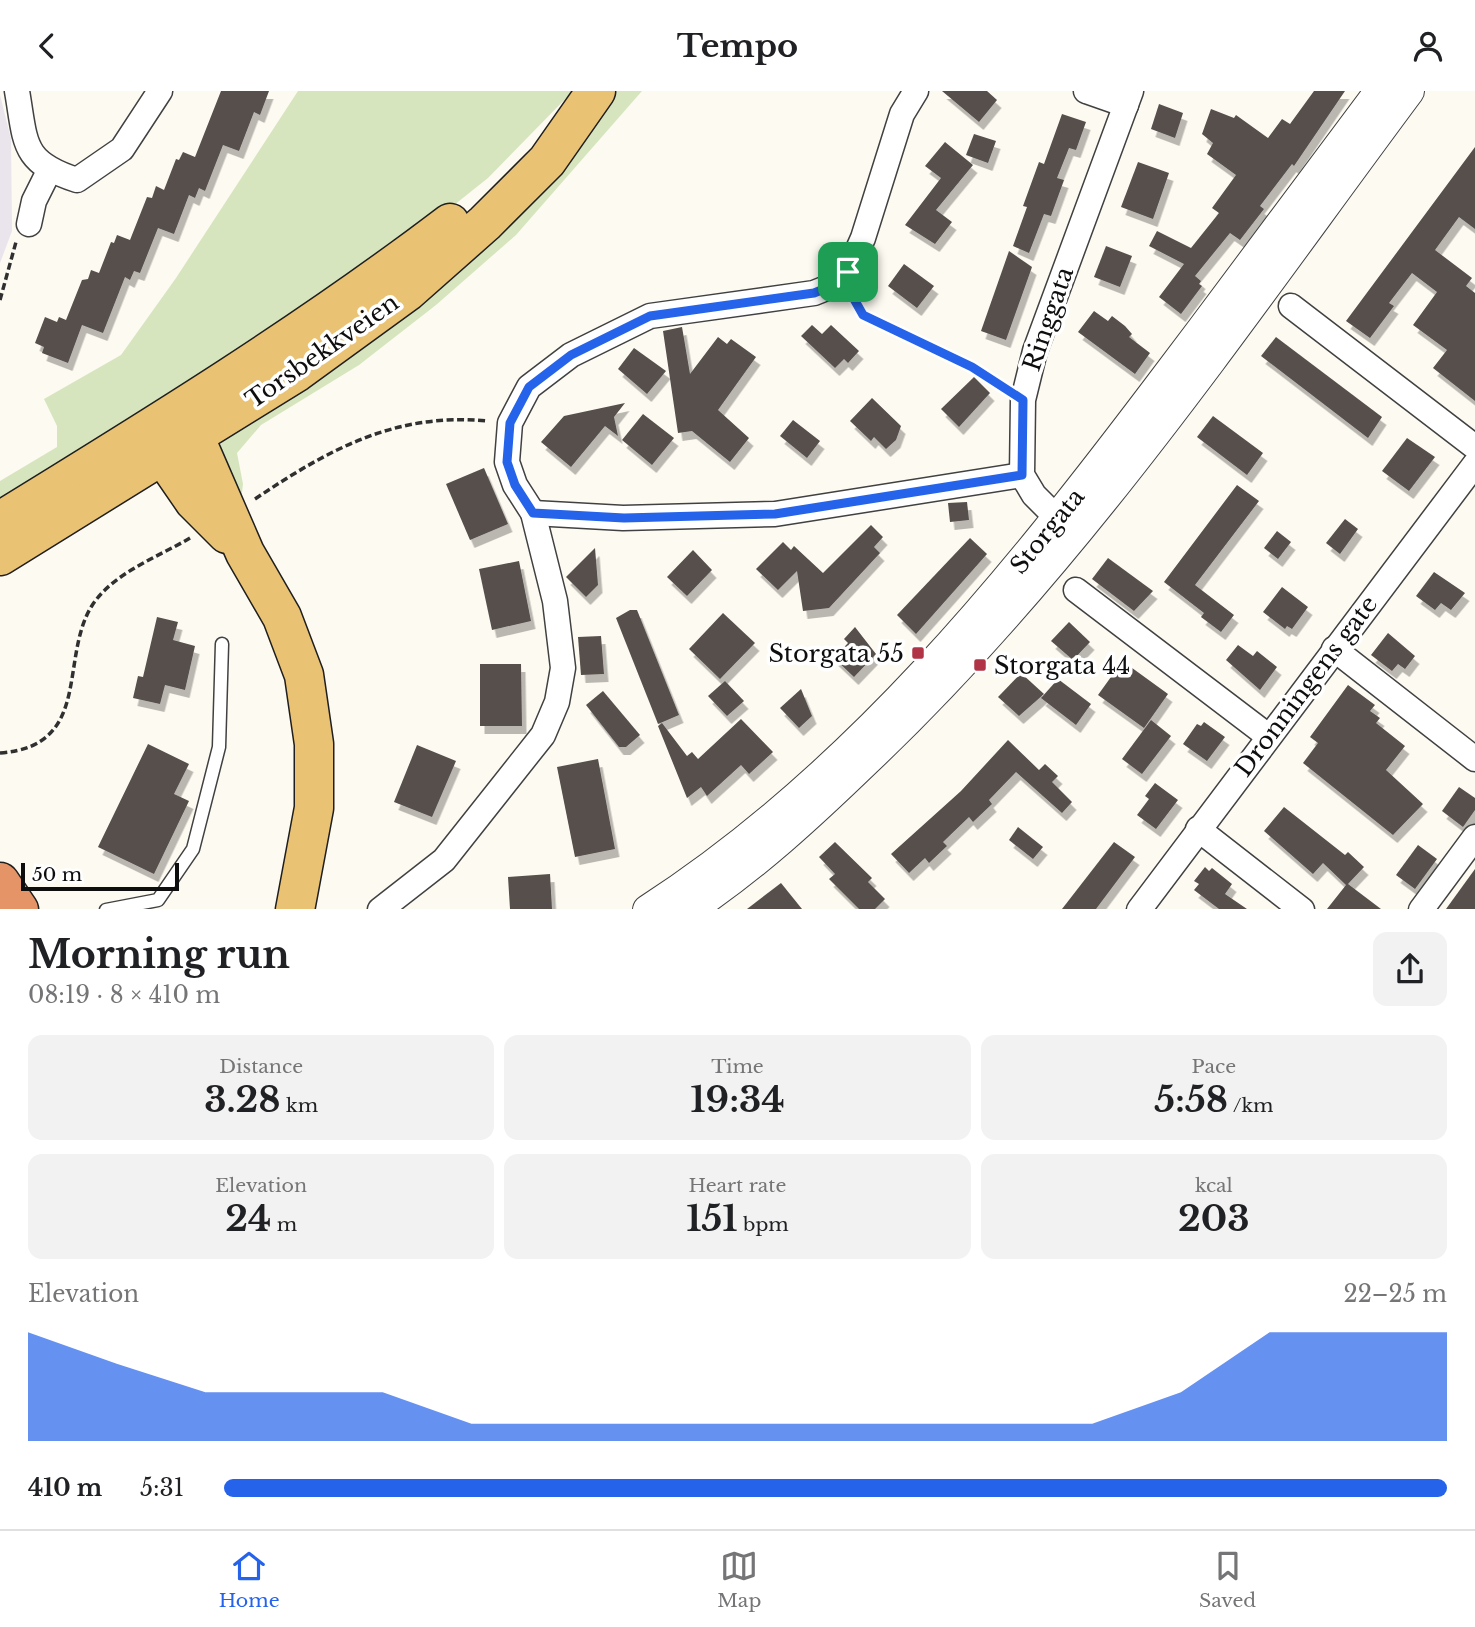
<!DOCTYPE html>
<html lang="en">
<head>
<meta charset="utf-8">
<style>
  :root { --surface:#fff; --page:#f2f2f2; --text:#202124; --muted:#757577; --line:#e0e0e0; --accent:#2563eb }
  body { margin:0; font-family:"Libre Baskerville",serif; background:var(--page); color:var(--text); height:100vh; display:flex; flex-direction:column; font-size:26px; white-space:nowrap }
  * { box-sizing:border-box; margin:0 }
  p { font-size:23px; color:var(--muted) }
  .icon { flex:none; width:38px; height:38px; fill:none; stroke:currentColor; stroke-width:2; stroke-linecap:round; stroke-linejoin:round }
  .map { position:relative; height:818px; overflow:hidden }
  .panel { display:flex; flex-direction:column; background:var(--surface); flex:1 }
  .panel>* { flex:none }
  .scale { position:absolute; left:21px; bottom:18px; width:158px; box-sizing:border-box; padding-left:7px; border:4px solid #0e0e0e; border-top:0; font-size:19px; line-height:24px; white-space:nowrap; color:#0e0e0e; -webkit-text-stroke:5px #fff; paint-order:stroke }
  .pin { position:absolute; display:grid; place-items:center; width:60px; height:60px; color:#fff; margin:-30px; border-radius:14px; box-shadow:0 4px 10px #0006 }
  .round { display:grid; place-items:center; flex:none; width:74px; height:74px; border-radius:14px; background:var(--page) }
  .headline { display:flex; align-items:center; justify-content:space-between; height:119px; padding:0 28px }
  h1 { font-size:38px; font-weight:700; line-height:52px }
  .stats { display:grid; grid-template-columns:repeat(3,1fr); gap:10px; height:119px; padding:7px 28px }
  .stats div { display:grid; align-content:center; border-radius:14px; background:var(--page); text-align:center }
  .stats b { font-size:35px; font-weight:700 }
  .stats small { font-size:19px; font-weight:400 }
  .stats p { font-size:19px }
  .chart { height:196px; padding:14px 28px }
  .chart p { display:flex; justify-content:space-between }
  .chart svg { width:100%; height:126px; margin-top:7px; fill:var(--accent); opacity:.7 }
  ul { padding:0 28px; list-style:none; font-size:23px }
  li { display:grid; grid-template-columns:112px 84px 1fr; align-items:center; height:52px }
  li i { height:18px; border-radius:9px; background:var(--accent) }
  header { display:flex; justify-content:space-between; align-items:center; height:91px; padding:0 28px; background:var(--surface); font-size:32px; font-weight:700 }
  .dock { display:flex; justify-content:space-around; align-items:center; height:98px; border-top:2px solid var(--line); background:var(--surface); font-size:19px; color:var(--muted) }
  .dock a { display:grid; justify-items:center; gap:4px }
  .dock .selected { color:var(--accent) }
  .map>svg:first-child { display:block }
</style>
</head>
<body>
<header><svg class="icon" aria-label="back" viewBox="0 0 24 24"><path d="M15 5l-7 7 7 7"/></svg>Tempo<svg class="icon" aria-label="person" viewBox="0 0 24 24"><circle cx="12" cy="8" r="4"/><path d="M4 21q1-7 8-7t8 7"/></svg></header>
<div class="map">
<svg width="1475" height="819" viewBox="0 0 1475 819">
  <defs>
    <filter id="shadow"><feDropShadow dx="4.5" dy="8" stdDeviation="0" flood-color="#0004"/></filter>
  </defs>
  <rect width="100%" height="100%" fill="#fdfaf1"/>
  <path fill="#eae4ec" d="M0 4 11 48 12 140 0 172Z"/>
  <g fill="#d6e5be">
    <path d="M298 0H573L488 87 390 165 0 413V390L57 356V335L44 308 121 264 176 187Z"/>
    <path d="M617 0H642L516 144 436 214 359 274 261 334 237 362 243 393 241 410 217 361 227 341 598 25Z"/>
  </g>
  <g fill="#564f4c" filter="url(#shadow)">
    <path d="M221 0H269L260 24 254 21 239 60 223 54 205 100 199 97 195 107 189 104 174 143 158 137 140 182 134 180 130 189 125 186 103 242 82 234 68 272 42 262 44 256 35 252 45 226 57 231 59 226 66 229 82 189 88 188 91 179 99 182 111 151 114 152 117 144 130 149 147 106 152 107 156 95 164 99 176 68 179 69 183 61 195 66Z"/>
    <path d="M942 0H987L997 9 979 31Z"/>
    <path d="M1314 0H1345L1294 75 1292 73 1260 115 1264 118 1240 149 1230 142 1195 185 1201 190 1199 193 1202 195 1181 223 1159 206 1184 173 1149 155 1157 140 1191 157 1219 122 1212 117 1236 84 1207 63 1213 52 1202 43 1211 18 1234 27 1236 24 1268 47 1282 28 1290 33Z"/>
    <path d="M1159 13 1183 22 1175 47 1151 38Z"/>
    <path d="M1062 23 1086 31 1076 59 1069 57 1057 87 1064 89 1051 125 1044 123 1029 162 1013 155 1027 116 1023 115 1039 71 1044 73Z"/>
    <path d="M974 43 996 50 988 72 966 64Z"/>
    <path d="M945 51 973 74 936 119 952 131 935 153 905 134 941 87 925 75Z"/>
    <path d="M1475 56V138L1459 126 1435 159 1472 187 1466 195 1475 202V310L1433 277 1447 259 1413 234 1437 201 1412 182 1389 212 1394 215 1370 247 1346 230Z"/>
    <path d="M1138 71 1169 82 1153 128 1121 116Z"/>
    <path d="M1106 155 1132 165 1120 196 1094 186Z"/>
    <path d="M1009 160 1032 176 1006 249 981 240Z"/>
    <path d="M904 173 934 195 917 217 888 195Z"/>
    <path d="M1094 220 1108 230 1112 225 1125 235 1132 243 1129 246 1150 262 1135 283 1078 241Z"/>
    <path d="M812 234 822 243 831 234 859 260 848 272 844 268 835 277 801 245Z"/>
    <path d="M682 236 690 283 718 246 727 253 731 248 756 266 718 319 749 347 730 371 692 340 678 342 663 240Z"/>
    <path d="M1276 246 1382 326 1368 347 1261 265Z"/>
    <path d="M634 257 666 280 647 303 618 278Z"/>
    <path d="M974 286 990 302 959 336 941 318Z"/>
    <path d="M872 307 901 335 896 349 886 358 874 346 871 350 850 330Z"/>
    <path d="M625 312 614 326 618 345 605 335 571 376 541 351 564 325Z"/>
    <path d="M643 323 674 347 652 374 622 349Z"/>
    <path d="M1213 325 1263 362 1247 384 1197 346Z"/>
    <path d="M793 329 820 350 807 367 780 345Z"/>
    <path d="M1407 347 1435 366 1409 400 1382 380Z"/>
    <path d="M484 377 508 433 470 449 446 393Z"/>
    <path d="M1237 394 1259 410 1195 494 1234 524 1221 541 1201 526 1204 522 1164 491Z"/>
    <path d="M967 411 969 429 950 431 948 412Z"/>
    <path d="M1345 428 1358 438 1340 463 1326 452Z"/>
    <path d="M871 434 883 446 874 456 880 462 829 517 803 520 797 480 778 499 756 478 783 451 791 459 794 455 823 482Z"/>
    <path d="M1277 440 1291 451 1278 468 1264 457Z"/>
    <path d="M970 447 987 463 916 543 897 524Z"/>
    <path d="M595 457 598 494 586 506 566 486Z"/>
    <path d="M693 459 712 479 687 505 667 486Z"/>
    <path d="M1108 467 1153 500 1134 520 1092 488Z"/>
    <path d="M519 470 531 530 492 539 479 478Z"/>
    <path d="M1434 481 1465 502 1451 519 1441 512 1435 519 1416 505Z"/>
    <path d="M1282 496 1308 516 1292 538 1287 535 1285 538 1263 521Z"/>
    <path d="M630 519H637L679 624 658 633 616 527Z"/>
    <path d="M723 522 755 552 720 588 689 558Z"/>
    <path d="M157 526 178 531 173 549 195 555 185 599 165 594 160 613 133 607 138 585 143 586Z"/>
    <path d="M1069 531 1090 551 1073 569 1051 550Z"/>
    <path d="M855 536 876 563 854 586 834 567 848 552 844 548Z"/>
    <path d="M1388 542 1415 565 1405 578 1398 573 1392 580 1371 564Z"/>
    <path d="M601 545 604 583 581 584 578 546Z"/>
    <path d="M1238 554 1253 565 1257 560 1277 576 1260 599 1226 569Z"/>
    <path d="M1121 572 1127 577 1128 574 1168 603 1144 637 1098 604Z"/>
    <path d="M480 573H521L522 635H480Z"/>
    <path d="M1021 582 1044 603 1019 625 998 606Z"/>
    <path d="M1058 588 1091 613 1076 634 1041 607Z"/>
    <path d="M725 590 744 610 727 625 708 605Z"/>
    <path d="M1348 594 1375 614 1370 620 1380 627 1376 632 1405 655 1386 679 1423 713 1393 744 1303 672 1318 652 1310 646Z"/>
    <path d="M801 598 812 625 799 637 780 617Z"/>
    <path d="M603 600 640 644 626 656H619L586 614Z"/>
    <path d="M741 628 773 661 749 683 741 674 707 705 701 696 687 707 658 635 662 632 687 665 692 661 698 668Z"/>
    <path d="M1151 629 1171 645 1142 683 1122 668Z"/>
    <path d="M1204 631 1225 646 1207 670 1183 653 1197 633 1201 635Z"/>
    <path d="M1008 649 1039 679 1045 673 1058 685 1052 691 1072 711 1062 722 1016 681 989 709 992 713 973 731 969 726 943 751 947 755 929 772 925 767 909 782 891 763 961 700Z"/>
    <path d="M148 653 189 673 174 703 189 710 154 783 98 756Z"/>
    <path d="M417 654 456 670 432 726 394 711Z"/>
    <path d="M598 668 615 758 575 766 557 676Z"/>
    <path d="M1155 692 1178 709 1156 738 1137 724 1149 708 1145 705Z"/>
    <path d="M1459 696 1475 707V719L1463 736 1442 720Z"/>
    <path d="M1284 716 1345 764 1348 761 1364 776 1348 793 1381 818H1327L1346 794 1323 772 1313 783 1264 740Z"/>
    <path d="M1018 736 1043 756 1033 768 1009 749Z"/>
    <path d="M835 751 872 787 868 791 885 808 875 818H859L829 788 835 783 819 766Z"/>
    <path d="M1114 751 1135 766 1096 818H1062Z"/>
    <path d="M1418 754 1437 768 1415 798 1396 784Z"/>
    <path d="M1205 776 1209 780 1212 777 1232 793 1225 803 1247 818H1219L1194 799 1199 793 1194 790Z"/>
    <path d="M1475 778V818H1446Z"/>
    <path d="M550 783 552 818H510L508 786Z"/>
    <path d="M781 792 802 818H747Z"/>
  </g>
  <g fill="none" stroke-linecap="round" stroke-linejoin="round">
    <g stroke="#414141" stroke-width="15">
      <path id="service" d="M106 819 158 809 193 758 219 656 222 553"/>
    </g>
    <g stroke="#414141" stroke-width="27">
      <g id="minor">
        <path d="M17 0C26 52 21 71 77 89L122 58 160 0"/>
        <path d="M1086 0 1126 14"/>
        <path d="M29 133 34 110 49 80"/>
        <path d="M1291 215 1475 356"/>
        <path d="M533 422 623 427 775 423 1022 384"/>
        <path d="M1070 440 1034 404 1022 384 1023 309 1035 260 1131 0"/>
        <path d="M1076 499 1268 645"/>
        <path d="M1334 558 1475 668"/>
        <path d="M1198 738 1302 819"/>
        <path d="M380 819 444 769 543 644 557 611 563 577 555 510 533 422 515 394 507 371 510 332 529 296 571 264 650 225 814 202 834 194 848 181 863 147 902 23 916 0"/>
        <path d="M1139 819 1475 373"/>
        <path d="M1421 819 1475 746"/>
      </g>
    </g>
    <g stroke="#414141" stroke-width="32">
      <g id="tertiary">
        <path d="M648 819C854 686 1011 491 1157 298 1232 199 1306 99 1380 0"/>
        <path d="M689 819C754 776 810 724 866 670 1075 472 1237 231 1409 0"/>
      </g>
    </g>
    <g stroke="#1f1f1f" stroke-width="41">
      <g id="primary">
        <path d="M171 332 199 356 245 462 282 526 304 584 314 653V717L295 819"/>
        <path d="M165 340 163 365 194 410 227 443"/>
        <path d="M0 430C153 336 307 241 450 132"/>
        <path d="M0 465 297 281 407 201 485 132 547 70 596 0"/>
      </g>
    </g>
    <g stroke="#1f1f1f" stroke-width="41">
      <path id="motorway" d="M0 791 19 819"/>
    </g>
    <g stroke="#303030" stroke-width="3.5" stroke-dasharray="7 3.5" stroke-linecap="butt">
      <path d="M854 206 863 224 973 276 1003 296"/>
      <path d="M0 209 16 151"/>
      <path d="M255 408C328 359 395 321 487 330"/>
      <path d="M0 662C94 655 58 566 93 513 115 481 158 466 190 447"/>
    </g>
    <use href="#service" stroke="#fff" stroke-width="12"/>
    <use href="#minor" stroke="#fff" stroke-width="24"/>
    <use href="#tertiary" stroke="#fff" stroke-width="30"/>
    <use href="#primary" stroke="#eac274" stroke-width="38"/>
    <use href="#motorway" stroke="#e59467" stroke-width="38"/>
  </g>
  <g fill="none" stroke-linecap="round" stroke-linejoin="round">
    <g stroke="#fff" stroke-width="14">
      <path id="route" d="M848 181 854 208 863 224 972 276 1023 309 1022 384 775 423 624 427 533 422 515 394 507 371 510 332 529 296 571 264 650 225 814 202 834 194Z"/>
    </g>
    <use href="#route" stroke="#2563eb" stroke-width="9"/>
  </g>
  <g fill="#b03446" stroke="#fff" stroke-width="2.5">
    <rect x="911" y="555" width="14" height="14" rx="3.5"/>
    <rect x="973" y="567" width="14" height="14" rx="3.5"/>
  </g>
  <g text-anchor="middle" dominant-baseline="central" stroke-width="7" stroke-linejoin="round" paint-order="stroke">
    <g font-size="24" fill="#0e0e0e" stroke="#fff">
      <text transform="translate(1048 228) rotate(-71)">Ringgata</text>
      <text transform="translate(322 260) rotate(-35)">Torsbekkveien</text>
      <text transform="translate(1047 440) rotate(-51)">Storgata</text>
      <text transform="translate(1306 595) rotate(-53)">Dronningens gate</text>
    </g>
    <g font-size="24" fill="#0e0e0e" stroke="#fff" text-anchor="end">
      <text x="904" y="562">Storgata 55</text>
      <text x="994" y="574" text-anchor="start">Storgata 44</text>
    </g>
  </g>
</svg>
<div class="scale">50 m</div>
<div class="pin" style="left:848px;top:181px;background:#1e9e55"><svg class="icon" aria-label="arrive" viewBox="0 0 24 24"><path d="M6 21V4h12l-3 4 3 4H6"/></svg></div>
</div>
<section class="panel">
<div class="headline"><div><h1>Morning run</h1><p>08:19 · 8 × 410 m</p></div><a class="round"><svg class="icon" aria-label="share" viewBox="0 0 24 24"><path d="M12 15V3M7 8l5-5 5 5M5 13v7h14v-7"/></svg></a></div>
<div class="stats">
<div><p>Distance</p><b>3.28<small> km</small></b></div>
<div><p>Time</p><b>19:34</b></div>
<div><p>Pace</p><b>5:58<small> /km</small></b></div>
</div>
<div class="stats">
<div><p>Elevation</p><b>24<small> m</small></b></div>
<div><p>Heart rate</p><b>151<small> bpm</small></b></div>
<div><p>kcal</p><b>203</b></div>
</div>
<div class="chart"><p><span>Elevation</span>22–25 m</p>
<svg viewBox="0 0 160 44" preserveAspectRatio="none"><path d="M0 44V6L10 17L20 27L30 27L40 27L50 38L60 38L70 38L80 38L90 38L100 38L110 38L120 38L130 27L140 6L150 6L160 6V44z"/></svg>
</div>
<ul>
<li><b>410 m</b>5:31<i style="width:100%"></i></li>
</ul>
</section>
<nav class="dock">
<a class="selected"><svg class="icon" aria-label="home" viewBox="0 0 24 24"><path d="M3 11l9-7 9 7M6 9v11h12V9"/></svg>Home</a>
<a><svg class="icon" aria-label="map" viewBox="0 0 24 24"><path d="M3 6l6-2 6 2 6-2v14l-6 2-6-2-6 2zM9 4v14M15 6v14"/></svg>Map</a>
<a><svg class="icon" aria-label="saved" viewBox="0 0 24 24"><path d="M7 4h10v16l-5-4-5 4z"/></svg>Saved</a>
</nav>
</body>
</html>
